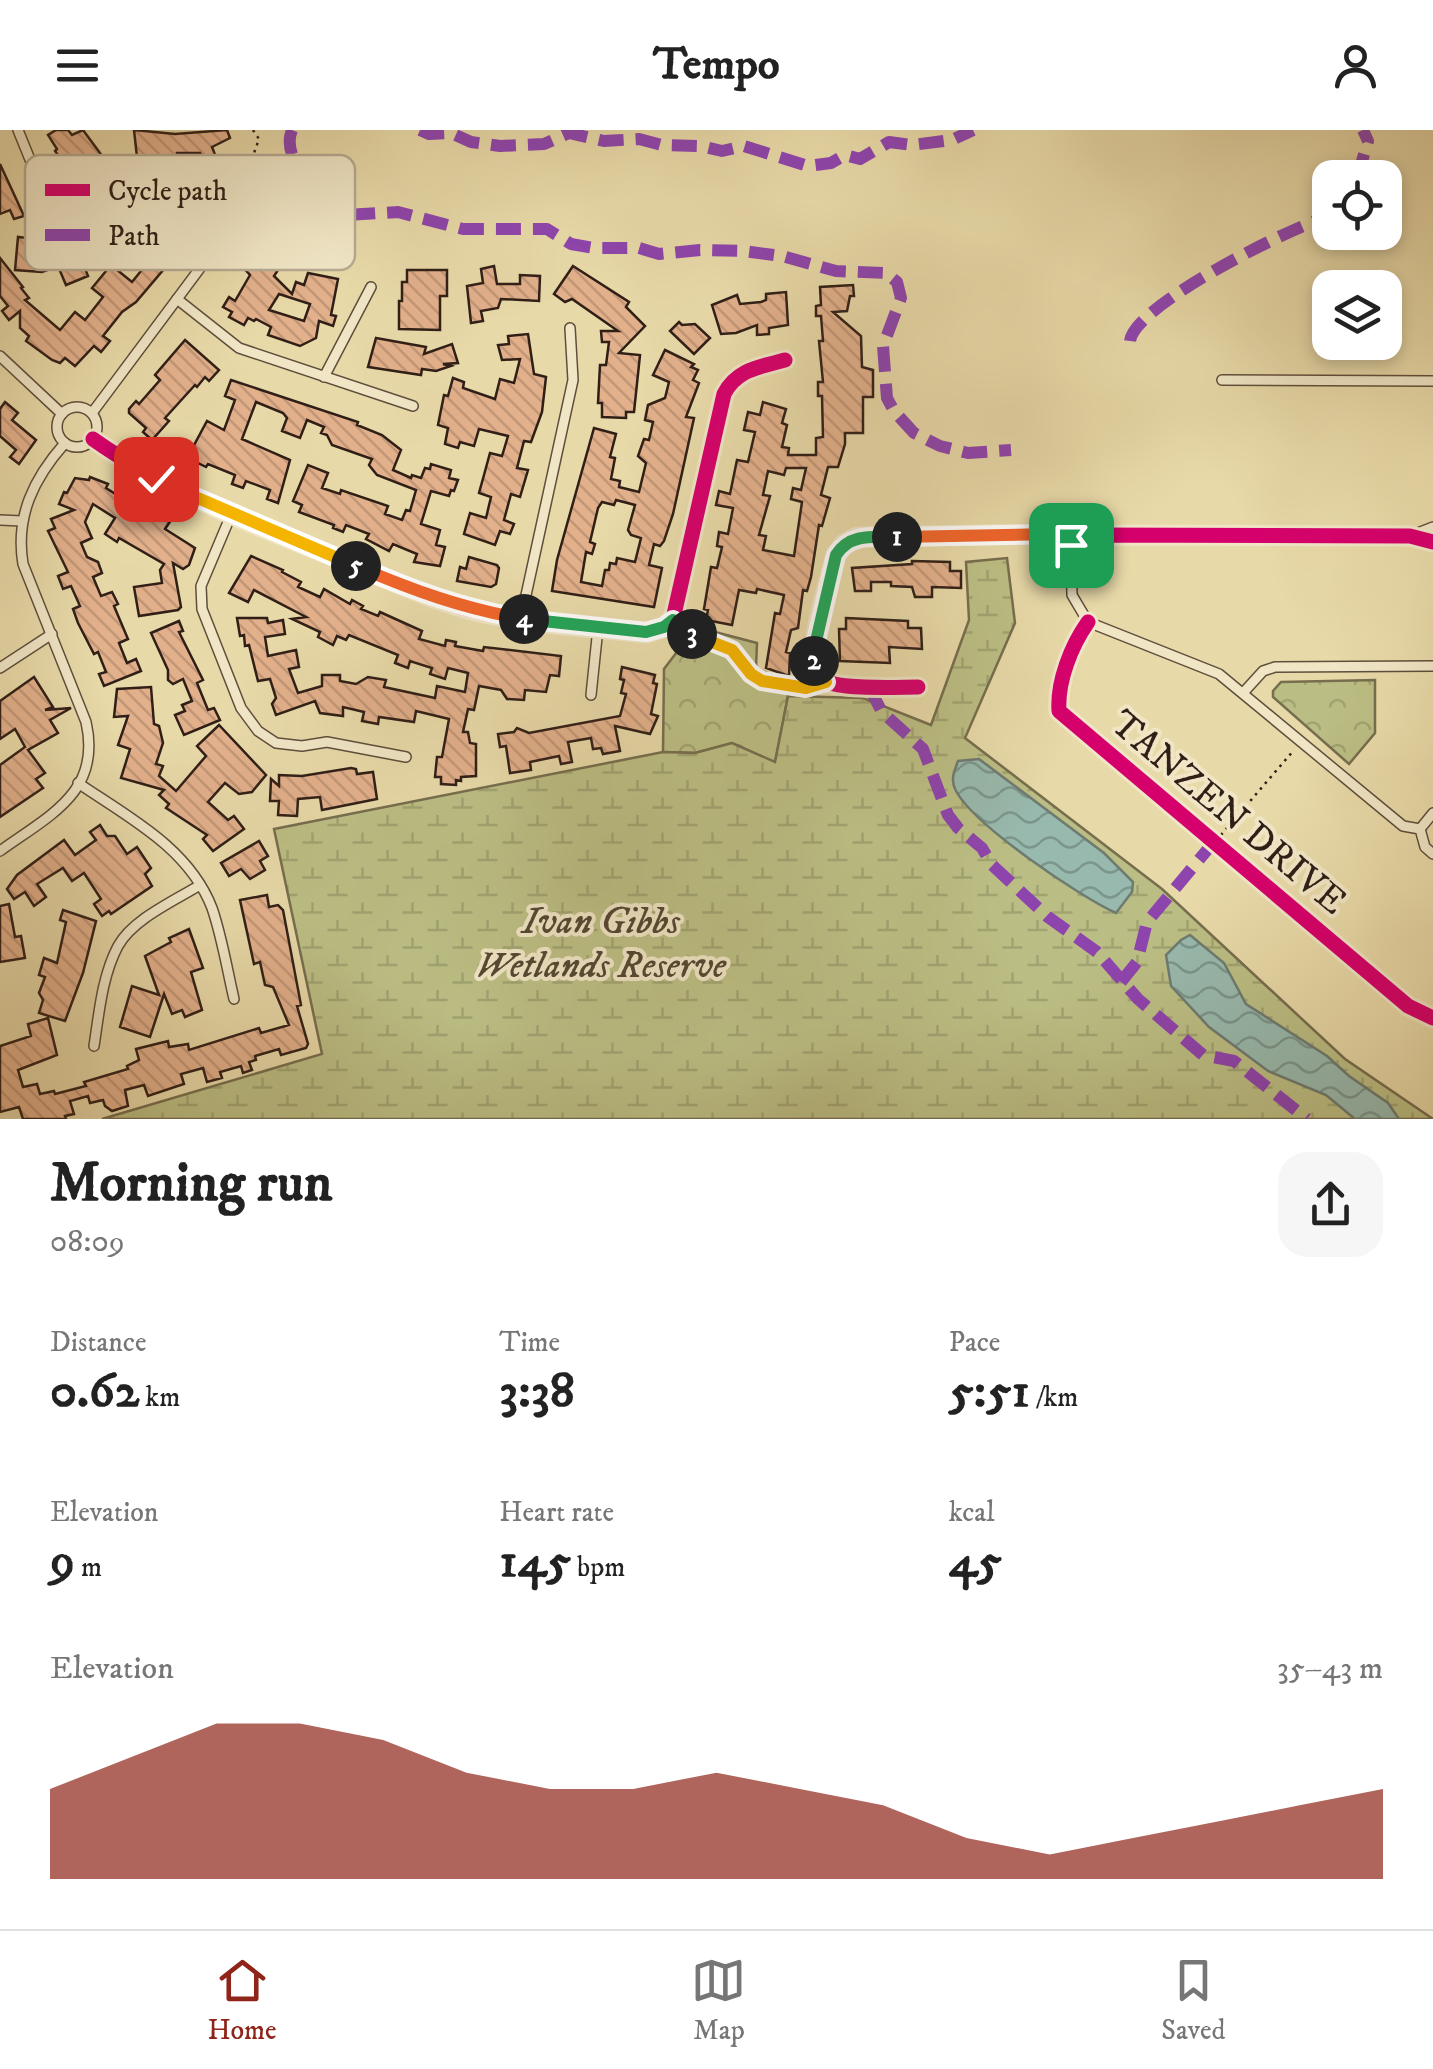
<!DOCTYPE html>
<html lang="en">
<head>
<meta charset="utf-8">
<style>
  :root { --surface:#fff; --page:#f6f6f6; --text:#222; --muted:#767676; --line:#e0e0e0; --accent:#8f2418 }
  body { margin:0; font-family:"IM FELL DW Pica",serif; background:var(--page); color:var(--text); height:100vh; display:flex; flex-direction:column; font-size:38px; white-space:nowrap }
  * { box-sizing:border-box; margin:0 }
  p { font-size:32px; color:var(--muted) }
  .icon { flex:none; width:55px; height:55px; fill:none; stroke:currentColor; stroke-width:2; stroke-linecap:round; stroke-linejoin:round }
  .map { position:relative; height:989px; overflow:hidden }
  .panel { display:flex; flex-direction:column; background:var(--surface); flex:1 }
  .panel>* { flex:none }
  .buttons { position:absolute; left:1312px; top:30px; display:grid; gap:20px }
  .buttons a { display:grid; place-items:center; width:90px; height:90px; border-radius:20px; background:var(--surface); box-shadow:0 5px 15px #0003; font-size:50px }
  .pin { position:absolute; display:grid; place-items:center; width:85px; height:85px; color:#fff; margin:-42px; border-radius:20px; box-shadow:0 5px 15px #0006 }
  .km { position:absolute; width:50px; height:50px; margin:-25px; border-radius:50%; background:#222; color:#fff; font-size:28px; line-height:50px; text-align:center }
  .round { display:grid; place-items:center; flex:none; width:105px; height:105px; border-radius:30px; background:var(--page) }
  .overview { display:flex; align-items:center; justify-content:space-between; height:170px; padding:0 50px }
  h1 { font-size:55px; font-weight:700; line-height:75px }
  .figures { display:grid; grid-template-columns:repeat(3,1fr); gap:15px; height:170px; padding:10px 50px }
  .figures div { display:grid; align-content:center }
  .figures b { font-size:50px; font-weight:700 }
  .figures small { font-size:28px; font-weight:400 }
  .figures p { font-size:28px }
  .chart { height:280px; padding:20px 50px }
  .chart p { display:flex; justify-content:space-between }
  .chart svg { width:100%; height:180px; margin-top:10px; fill:var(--accent); opacity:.7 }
  header { display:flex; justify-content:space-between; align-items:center; height:130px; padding:0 50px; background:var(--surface); font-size:45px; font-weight:700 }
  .dock { display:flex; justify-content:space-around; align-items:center; height:140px; border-top:2px solid var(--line); background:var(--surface); font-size:28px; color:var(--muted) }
  .dock a { display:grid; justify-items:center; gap:5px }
  .dock .current { color:var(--accent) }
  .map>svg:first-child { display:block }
</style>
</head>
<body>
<header><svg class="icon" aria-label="menu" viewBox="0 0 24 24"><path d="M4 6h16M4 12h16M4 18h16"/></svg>Tempo<svg class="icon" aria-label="person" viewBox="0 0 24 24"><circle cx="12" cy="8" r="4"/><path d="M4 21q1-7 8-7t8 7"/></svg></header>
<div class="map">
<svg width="1433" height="989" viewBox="0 0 1433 989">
  <defs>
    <pattern id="forest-crowns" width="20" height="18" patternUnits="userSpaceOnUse" patternTransform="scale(2.5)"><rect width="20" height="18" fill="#bbbe84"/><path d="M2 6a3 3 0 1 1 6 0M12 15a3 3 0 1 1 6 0" fill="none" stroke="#a1a371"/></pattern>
    <pattern id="wetland-marsh" width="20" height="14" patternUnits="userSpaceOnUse" patternTransform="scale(2.5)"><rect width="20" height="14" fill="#bbbe84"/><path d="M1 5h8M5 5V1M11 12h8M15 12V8" fill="none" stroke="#a1a371"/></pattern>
    <pattern id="water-waves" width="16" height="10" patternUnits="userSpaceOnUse" patternTransform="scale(2.5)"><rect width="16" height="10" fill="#98b9ad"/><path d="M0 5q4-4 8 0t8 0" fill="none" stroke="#7c968c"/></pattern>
    <pattern id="building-back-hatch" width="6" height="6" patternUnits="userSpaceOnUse" patternTransform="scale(2.5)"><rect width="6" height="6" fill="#e2b08b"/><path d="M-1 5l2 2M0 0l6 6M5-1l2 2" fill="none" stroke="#c29777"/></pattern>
  </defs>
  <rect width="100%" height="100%" fill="#e8d9a8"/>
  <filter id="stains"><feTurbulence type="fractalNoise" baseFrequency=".002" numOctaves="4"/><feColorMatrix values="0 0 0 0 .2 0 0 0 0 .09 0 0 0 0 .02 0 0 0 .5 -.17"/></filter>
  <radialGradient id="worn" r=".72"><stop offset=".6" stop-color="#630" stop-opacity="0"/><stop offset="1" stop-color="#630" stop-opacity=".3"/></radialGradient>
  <g fill="url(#forest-crowns)" stroke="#766e4e" stroke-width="2.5">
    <path d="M696 497 757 513 756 538 786 551 788 566 775 633 732 613 695 623 663 622 664 539Z"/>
    <path d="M1375 550V603L1349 634 1273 567V561L1281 552Z"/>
  </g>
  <path fill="url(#wetland-marsh)" stroke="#766e4e" stroke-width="2.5" d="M1007 428 1015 493 965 608 1162 759 1345 929 1433 989H102L322 924 274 699 663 622 695 623 732 613 775 632 788 566 863 568 931 595 969 490 966 432Z"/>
  <g fill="url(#water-waves)" stroke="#6e7b71" stroke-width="2.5">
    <path d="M979 629 1104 723 1133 752 1132 762 1116 783C1079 766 975 696 956 661 950 650 954 642 958 631Z"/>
    <path d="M1190 805 1224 833 1246 874 1327 926 1349 946 1388 973 1399 989H1355L1326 965 1268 941 1209 897 1171 856 1166 825 1181 810Z"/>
  </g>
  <g fill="url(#building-back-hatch)" stroke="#301f17" stroke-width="2.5" fill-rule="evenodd">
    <path d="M56 0H68L72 5 83 0 111 38 92 51 76 42 72 45 55 21 57 19 48 5Z"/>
    <path d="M134 0 175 4 227 0 230 8 212 17 216 27 204 32 200 23H177V43L157 42V27H137Z"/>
    <path d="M0 34 24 86 14 89 10 80 0 84Z"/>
    <path d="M218 47 227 54 220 68 227 74 214 89 209 85 184 121 181 119 136 172 122 182 103 206 110 211 101 222 94 216 75 236 65 228 60 233 52 230 26 211 29 206 20 198V181L9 190 2 181 8 176 0 166V128L23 157 21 158 29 168 25 170 60 200 75 182 85 190 103 167 92 158 111 135 132 152 145 136 140 132 144 127 142 117 164 93 168 96 178 83 182 86 194 71 180 59 187 50 193 55 198 49Z"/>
    <path d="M104 53 121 58 118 70 134 75 129 91 114 110 110 107 98 123 91 118 82 131 88 146 66 155 58 136 42 142 15 140 18 107 46 110V121L95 102 88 97 95 88Z"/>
    <path d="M274 112 287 125 280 132 282 134 274 146 292 164 296 152 304 155 308 143 338 149 331 185 336 186 333 196 319 191 316 208 300 216 268 205 271 197 256 189 254 191 248 188 244 195 229 187 232 182 223 177 229 167 235 171 250 145 240 134 249 125 255 131ZM279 164 310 174 304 191 269 180Z"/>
    <path d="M494 136 497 154H520V145L540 146 539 171 501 169 498 178 481 181 483 191 471 193 467 156 483 153 481 139Z"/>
    <path d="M573 136 629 172 626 177 645 196 619 223 640 225 634 282H626V288L602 287V273H598L600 235H606L609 212H602L601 201H618L572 169 565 172 554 164Z"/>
    <path d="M407 140H447V166H440V200L399 199V171H402V152H407Z"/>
    <path d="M853 155 854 166H850L847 181 833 182 861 206 862 237 873 240V267H863V303H845V314L838 337H828L821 365 830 368 822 396 819 395 811 447 807 461 803 460 798 498 791 500 786 522 790 523 789 546 766 538 775 483 780 484 784 465 757 459 756 463 739 460 732 495 706 490 708 480 704 479 711 437 717 438 722 417 717 416 719 402 728 404 733 378 716 375 719 361 730 364 737 330 748 332 755 302 744 300 748 282 760 285 763 272 786 279 782 293 787 295 782 317 789 318 788 325H816V308L823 307 822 266H818V252H823L819 211H823L821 186H816V176L821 175 820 157ZM786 338H806L801 360 793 358 791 369 802 372 794 426 763 420 766 406 759 405 770 366 763 365 768 341 784 345Z"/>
    <path d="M786 162 788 195 769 198V204L757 205V195L736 203 721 204 712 175 737 165 740 174 761 172 766 170V164Z"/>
    <path d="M679 192 682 195 695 194 710 208 694 224 670 201Z"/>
    <path d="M528 204 534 244 546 247 542 282 531 312 524 311 517 338 528 340 520 367 511 364 504 390 514 394 510 404 500 401 495 415 464 404 470 383 486 388 491 367 479 363 484 345 490 323 502 326 508 306 479 299 474 316 460 312 458 318 445 314 448 298 438 295 444 265 448 266 453 248 464 252 463 258 495 269 500 249 514 253 520 229 502 230 498 215 509 214 508 206Z"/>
    <path d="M376 208 426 217 424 224 452 214 458 233 443 234 451 236 436 241 422 239 421 245 368 237Z"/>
    <path d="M185 210 219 240 209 251 205 247 197 257 195 255 165 288 169 291 152 310 143 302 146 298 129 283V279L136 271 139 274 160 250 155 245Z"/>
    <path d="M665 220 694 234 691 237 698 240 693 250 699 253 686 287 694 288 673 384 664 411 660 416 654 414 649 435 662 438 654 477 552 461 557 430 594 298 616 304 610 327 615 328 611 349 620 351 619 357 639 362 646 333 638 326 644 309 649 310 653 292 645 290 648 275 665 268 669 252 653 245ZM616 370 635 375 628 400 631 405 641 408 635 432 617 428 616 434 610 433 609 440H605L602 456 581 452 586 422 592 424 595 414 590 412 598 378 602 372 614 375Z"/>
    <path d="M231 250 358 292 357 295 382 305 401 320 393 340 411 348 412 345 421 348 425 338 430 339 431 334 451 340 449 348 458 350 454 361 451 360 449 366 431 361 421 394 440 400 436 415 445 417 440 436 414 432 417 424 393 414 389 421 366 409 369 404 346 395 343 402 333 398 334 395 299 382 302 375 293 371 308 335 328 343 322 358 340 364 341 360 388 376 385 384 402 390 406 380 410 381 416 360 377 345 369 335 372 329 332 315 327 305 321 303 324 297 307 290 300 308 282 301 287 288 283 283 256 272 242 309 290 330 278 373 267 369 270 360 246 351 243 358 232 354 235 345 208 334 206 337 182 325 188 314 193 317 207 291 224 300 235 270 225 266Z"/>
    <path d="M5 272 18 283 12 290 36 310 19 334 10 327 16 320 0 306V279Z"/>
    <path d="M90 347 108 354 106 358 128 372 130 367 158 387 160 383 171 390 165 399 195 418 189 435 183 439 173 433 181 477 178 480 139 486 134 457 162 453 160 440 164 434 119 408 117 412 105 404 115 388 93 374 85 392 92 408 81 413 87 427 98 432 102 443 93 447 101 466 112 462 118 474 114 476 128 509 119 513 127 533 136 529 141 541 104 556 99 544 106 542 98 522 94 524 78 493 73 479 80 476 71 456 63 459 58 446 68 442 48 401 55 398 51 389 74 380 59 374 64 362 67 363 75 348 89 350Z"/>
    <path d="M251 426 283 440 282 442 301 452 298 457 320 467 324 459 350 474 352 470 363 476 361 479 378 486 380 482 422 501 419 509 445 516 446 510 456 512 455 516 483 521 484 517 561 526 559 546 550 545 546 562 525 560 524 570 507 569 501 560 479 556 474 580 468 579 463 602H468L470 613 476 614V646L461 647V651L456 650V655L441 654V647H435L437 627H442L449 589 416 581 414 592 379 587 378 594 362 591 364 582 343 577V586L320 583 315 571 276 585 272 574 276 568 270 549 258 551 249 515 245 516 244 505 240 506 237 488H267L268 493 283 490 285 504 265 507 268 526 296 520 299 537 289 539 298 563 322 556V545H340V551L356 554 368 547 386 550 384 557 435 568 437 556 465 562 468 543 448 538 445 549 430 544 432 538 410 531 408 538 395 533 398 525 349 505 346 510 337 506 333 515 318 507 320 502 292 489 306 487 254 460 248 472 229 463Z"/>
    <path d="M469 427 497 435 499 438 496 454 491 457 457 451 460 437 466 439Z"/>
    <path d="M912 431 950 432V441H961V458L932 457V467H915L912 457 891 456V452H871V461H855L852 438 912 434Z"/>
    <path d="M846 488 908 491V498H921L922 519 889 517 890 533 840 531 839 499H846Z"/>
    <path d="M179 491 183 501 179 502 203 550 197 553 208 580 214 578 220 590 184 605 175 585 185 581 182 575 192 571 183 549 173 554 168 550V540L151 503Z"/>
    <path d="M622 537 655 545 653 553 657 554 651 584 658 586 650 604 615 596 620 621 603 624 601 618 593 619 591 608 568 612 572 632 561 634 559 626 530 632 531 640 510 643 506 616 500 617 498 604 514 602 517 598 529 603 620 586 626 564 621 563 624 550 620 549Z"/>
    <path d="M34 547 53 577 45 580 71 578 50 590 58 603 28 620 45 643 36 649 43 658 0 687V635L25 617 15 599 0 609V571Z"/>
    <path d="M151 557 154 594 159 596 163 613 156 634 163 636 159 646 176 661 206 626 197 616 219 595 266 645 252 662 239 664 225 653 208 672 228 690 234 686 244 699 213 721 203 709 207 705 166 678 169 674 159 665 164 660 121 648 130 619 118 615 128 586 114 587 117 559Z"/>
    <path d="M351 638 356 639 357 644 373 642 377 669 322 680 320 667 298 669 297 686 278 685 279 671H270L271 649 279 656V645L302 646Z"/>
    <path d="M100 695 107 706H115L127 724 137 717 151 738 145 744 152 756 111 784 109 781 102 786 94 774 101 769 84 743 72 751 63 738 37 754 46 767 34 776 25 762 14 769 7 759 17 745 64 710 75 725 96 710 90 702Z"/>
    <path d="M259 711 268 726 260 731 265 740 250 749 241 739 229 746 221 733Z"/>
    <path d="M267 765 269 777 278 775 283 780 301 875 297 876 308 914 306 918 281 925 279 919 255 926 256 930 249 932 252 940 243 943 241 936 220 942 222 948 207 952 203 938 181 944 184 954 148 966 144 955 125 960 128 976 112 981 105 976 103 970 90 973 88 966 70 971 74 984 65 986 66 989H23L19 977 0 982V916L31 906 28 894 48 888 57 925 18 940 23 957 37 954 40 964 54 961 55 964 86 956 84 952 128 939 127 936 139 930 136 919 168 911 169 917 188 914 189 920 259 898 261 903 289 895 273 857 265 855 260 832 254 834 240 770Z"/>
    <path d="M9 774 15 807 21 806 25 828 0 832V776Z"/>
    <path d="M63 780 96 791 83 843 65 891 39 883 43 870 39 863 45 847 39 845 44 828 57 833 66 792 60 790Z"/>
    <path d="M189 799 203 838 191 842 202 880 185 887 182 880 172 884 164 864 150 907 120 897 132 856 159 865 145 826 171 812 169 808Z"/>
  </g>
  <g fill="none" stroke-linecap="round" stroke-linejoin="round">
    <g stroke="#5e4e3b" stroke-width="12">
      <g id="street">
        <path d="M18 0 44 64 59 79"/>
        <path d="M177 169 239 218 413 276"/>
        <path d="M0 226 62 284"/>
        <path d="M324 247 371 157"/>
        <path d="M1222 250 1433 251"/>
        <circle cx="77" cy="297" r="20"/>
        <path d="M92 283 224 106 256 73"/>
        <path d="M93 309C168 362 254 394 338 428 385 447 430 470 480 482 535 494 591 497 646 503L664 497 673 489 724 264C737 239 760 237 785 230"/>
        <path d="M231 385 201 456 202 479 241 578 258 601 276 613 302 616 327 612 406 627"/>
        <path d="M0 390 22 391"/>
        <path d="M1410 406 1433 397"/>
        <path d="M1071 415 1072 465 1088 492 1219 544 1403 696 1420 699 1425 717 1433 724"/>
        <path d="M521 488 573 250 570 198"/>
        <path d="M1088 492C1071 516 1057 552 1059 581L1408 876 1433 888"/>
        <path d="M0 538 52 504"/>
        <path d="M918 557C897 557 843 560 825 551 799 538 830 450 836 425L844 414 857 407 1053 404 1071 415 1086 405 1410 406 1433 412"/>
        <path d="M1243 563 1263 541 1275 537 1433 536"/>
        <path d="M591 565 598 498"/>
        <path d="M78 653C128 687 189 718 212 778 222 807 227 839 234 869"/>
        <path d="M1420 699 1433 683"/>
        <path d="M0 721C50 685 102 662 86 592L23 434C15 386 34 348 65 313"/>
        <path d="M94 916C99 884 102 846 118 816 133 789 174 771 200 755"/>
      </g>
    </g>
    <g stroke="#301f17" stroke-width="2.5" stroke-dasharray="2.5 5" stroke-linecap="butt">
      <path d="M253 0 259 9 248 40 255 62"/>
      <path d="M680 498 731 520 751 544 762 551 795 558 813 555"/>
      <path d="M1221 705 1294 620"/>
    </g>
    <use href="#street" stroke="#f0e6c6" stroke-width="9"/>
    <g stroke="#8e44ad" stroke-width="12" stroke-dasharray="25 12" stroke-linecap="butt">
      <path d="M292 0C279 31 324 68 347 85L398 82 463 99H547L571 114 594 118H639L659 124 700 120 743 121 782 126 836 141 886 143 897 152 901 168 883 216 887 268 894 281 914 303 940 316 968 323 1011 320"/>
      <path d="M420 0 429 4 451 3 471 12 500 16 544 14 569 3 604 11 639 9 662 15 701 16 722 21 744 16 808 36 831 33 845 25 860 29 889 12 912 15 952 10 973 0"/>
      <path d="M1357 48 1368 11 1363 0"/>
      <path d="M1130 211C1134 175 1293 96 1330 86"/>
      <path d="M869 557 882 582 923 619 948 685 958 698 982 718 992 735 1048 787 1097 822 1138 869 1203 925 1234 931 1307 989"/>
      <path d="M1121 852 1137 832 1147 792 1213 713"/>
    </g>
    <g stroke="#f0e6c6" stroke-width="21">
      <g id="cycleway">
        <path d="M93 309C168 362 254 394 338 428 385 447 430 470 480 482 535 494 591 497 646 503L664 497 673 489 724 264C737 239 760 237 785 230"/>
        <path d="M1088 492C1071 516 1057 552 1059 581L1408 876 1433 888"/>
        <path d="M918 557C897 557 843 560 825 551 799 538 830 450 836 425L844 414 857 407 1053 404 1071 415 1086 405 1410 406 1433 412"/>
      </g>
    </g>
    <use href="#cycleway" stroke="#d6006c" stroke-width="15"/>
  </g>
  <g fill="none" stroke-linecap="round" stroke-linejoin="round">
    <g stroke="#fff" stroke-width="20">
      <path id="split-1" d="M897 407 1053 404 1071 415"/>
    </g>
    <g stroke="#fff" stroke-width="20">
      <path id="split-2" d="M814 531 813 524 836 425C850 403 873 407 897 407"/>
    </g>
    <g stroke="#fff" stroke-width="20">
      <path id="split-3" d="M692 504 732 520 751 544 762 551 806 558 826 552 816 543 814 531"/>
    </g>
    <g stroke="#fff" stroke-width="20">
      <path id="split-4" d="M524 489 646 502 664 497 673 490 679 498 692 504"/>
    </g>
    <g stroke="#fff" stroke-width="20">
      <path id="split-5" d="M356 436C412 460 464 479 524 489"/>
    </g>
    <g stroke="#fff" stroke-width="20">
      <path id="split-6" d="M193 366 356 436"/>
    </g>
    <g stroke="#fff" stroke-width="20">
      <path id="split-7" d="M156 349 193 366"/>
    </g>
    <use href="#split-1" stroke="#f0652b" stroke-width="12"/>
    <use href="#split-2" stroke="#22a559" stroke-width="12"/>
    <use href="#split-3" stroke="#f5b400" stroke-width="12"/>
    <use href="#split-4" stroke="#22a559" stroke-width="12"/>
    <use href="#split-5" stroke="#f0652b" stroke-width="12"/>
    <use href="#split-6" stroke="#f5b400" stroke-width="12"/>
    <use href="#split-7" stroke="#22a559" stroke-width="12"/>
  </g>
  <g text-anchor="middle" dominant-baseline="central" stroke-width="8" stroke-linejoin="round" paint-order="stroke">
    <g font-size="38" fill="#301f17" stroke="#f0e6c6">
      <text transform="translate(1228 683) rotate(40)">TANZEN DRIVE</text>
    </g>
    <g font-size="38" font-style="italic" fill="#534732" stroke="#f0e6c6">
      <text x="601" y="792">Ivan Gibbs<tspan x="601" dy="44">Wetlands Reserve</tspan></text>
    </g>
  </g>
  <rect x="25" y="25" width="330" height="115" rx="15" fill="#f0e6c6" stroke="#b6aa92" stroke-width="2.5"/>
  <rect x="45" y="54" width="45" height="12" fill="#d6006c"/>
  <rect x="45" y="99" width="45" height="12" fill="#8e44ad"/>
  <g font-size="28" fill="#301f17">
    <text x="108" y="70">Cycle path</text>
    <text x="108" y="115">Path</text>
  </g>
  <rect width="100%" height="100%" filter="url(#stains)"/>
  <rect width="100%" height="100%" fill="url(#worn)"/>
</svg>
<div class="buttons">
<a><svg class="icon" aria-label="locate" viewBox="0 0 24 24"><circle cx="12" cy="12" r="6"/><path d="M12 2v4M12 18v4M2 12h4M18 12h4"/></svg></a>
<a><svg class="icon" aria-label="layers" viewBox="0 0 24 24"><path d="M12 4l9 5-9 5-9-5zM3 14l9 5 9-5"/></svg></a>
</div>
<div class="pin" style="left:1071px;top:415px;background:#1e9e55"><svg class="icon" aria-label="arrive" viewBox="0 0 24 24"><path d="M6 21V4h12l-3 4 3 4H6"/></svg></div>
<div class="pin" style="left:156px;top:349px;background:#d93025"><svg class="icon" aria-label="check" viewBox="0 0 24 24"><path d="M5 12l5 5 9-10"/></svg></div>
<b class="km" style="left:897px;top:407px">1</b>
<b class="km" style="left:814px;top:531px">2</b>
<b class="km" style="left:692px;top:504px">3</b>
<b class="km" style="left:524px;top:489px">4</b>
<b class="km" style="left:356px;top:436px">5</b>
</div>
<section class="panel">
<div class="overview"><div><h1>Morning run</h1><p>08:09</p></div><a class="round"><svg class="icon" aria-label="share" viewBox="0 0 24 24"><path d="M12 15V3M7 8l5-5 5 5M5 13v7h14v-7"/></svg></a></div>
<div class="figures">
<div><p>Distance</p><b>0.62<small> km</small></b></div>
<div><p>Time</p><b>3:38</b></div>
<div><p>Pace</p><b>5:51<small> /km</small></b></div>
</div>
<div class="figures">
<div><p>Elevation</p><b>9<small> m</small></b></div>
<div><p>Heart rate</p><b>145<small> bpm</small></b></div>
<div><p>kcal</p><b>45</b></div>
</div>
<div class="chart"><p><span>Elevation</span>35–43 m</p>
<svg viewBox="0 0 160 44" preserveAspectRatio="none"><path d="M0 44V22L10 14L20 6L30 6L40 10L50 18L60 22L70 22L80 18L90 22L100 26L110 34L120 38L130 34L140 30L150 26L160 22V44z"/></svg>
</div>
</section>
<nav class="dock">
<a class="current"><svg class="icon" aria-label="home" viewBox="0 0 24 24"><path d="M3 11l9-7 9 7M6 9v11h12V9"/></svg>Home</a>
<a><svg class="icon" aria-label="map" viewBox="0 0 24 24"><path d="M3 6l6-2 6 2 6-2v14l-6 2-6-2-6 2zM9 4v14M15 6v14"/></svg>Map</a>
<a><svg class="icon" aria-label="saved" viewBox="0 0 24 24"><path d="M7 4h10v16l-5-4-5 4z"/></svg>Saved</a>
</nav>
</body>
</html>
